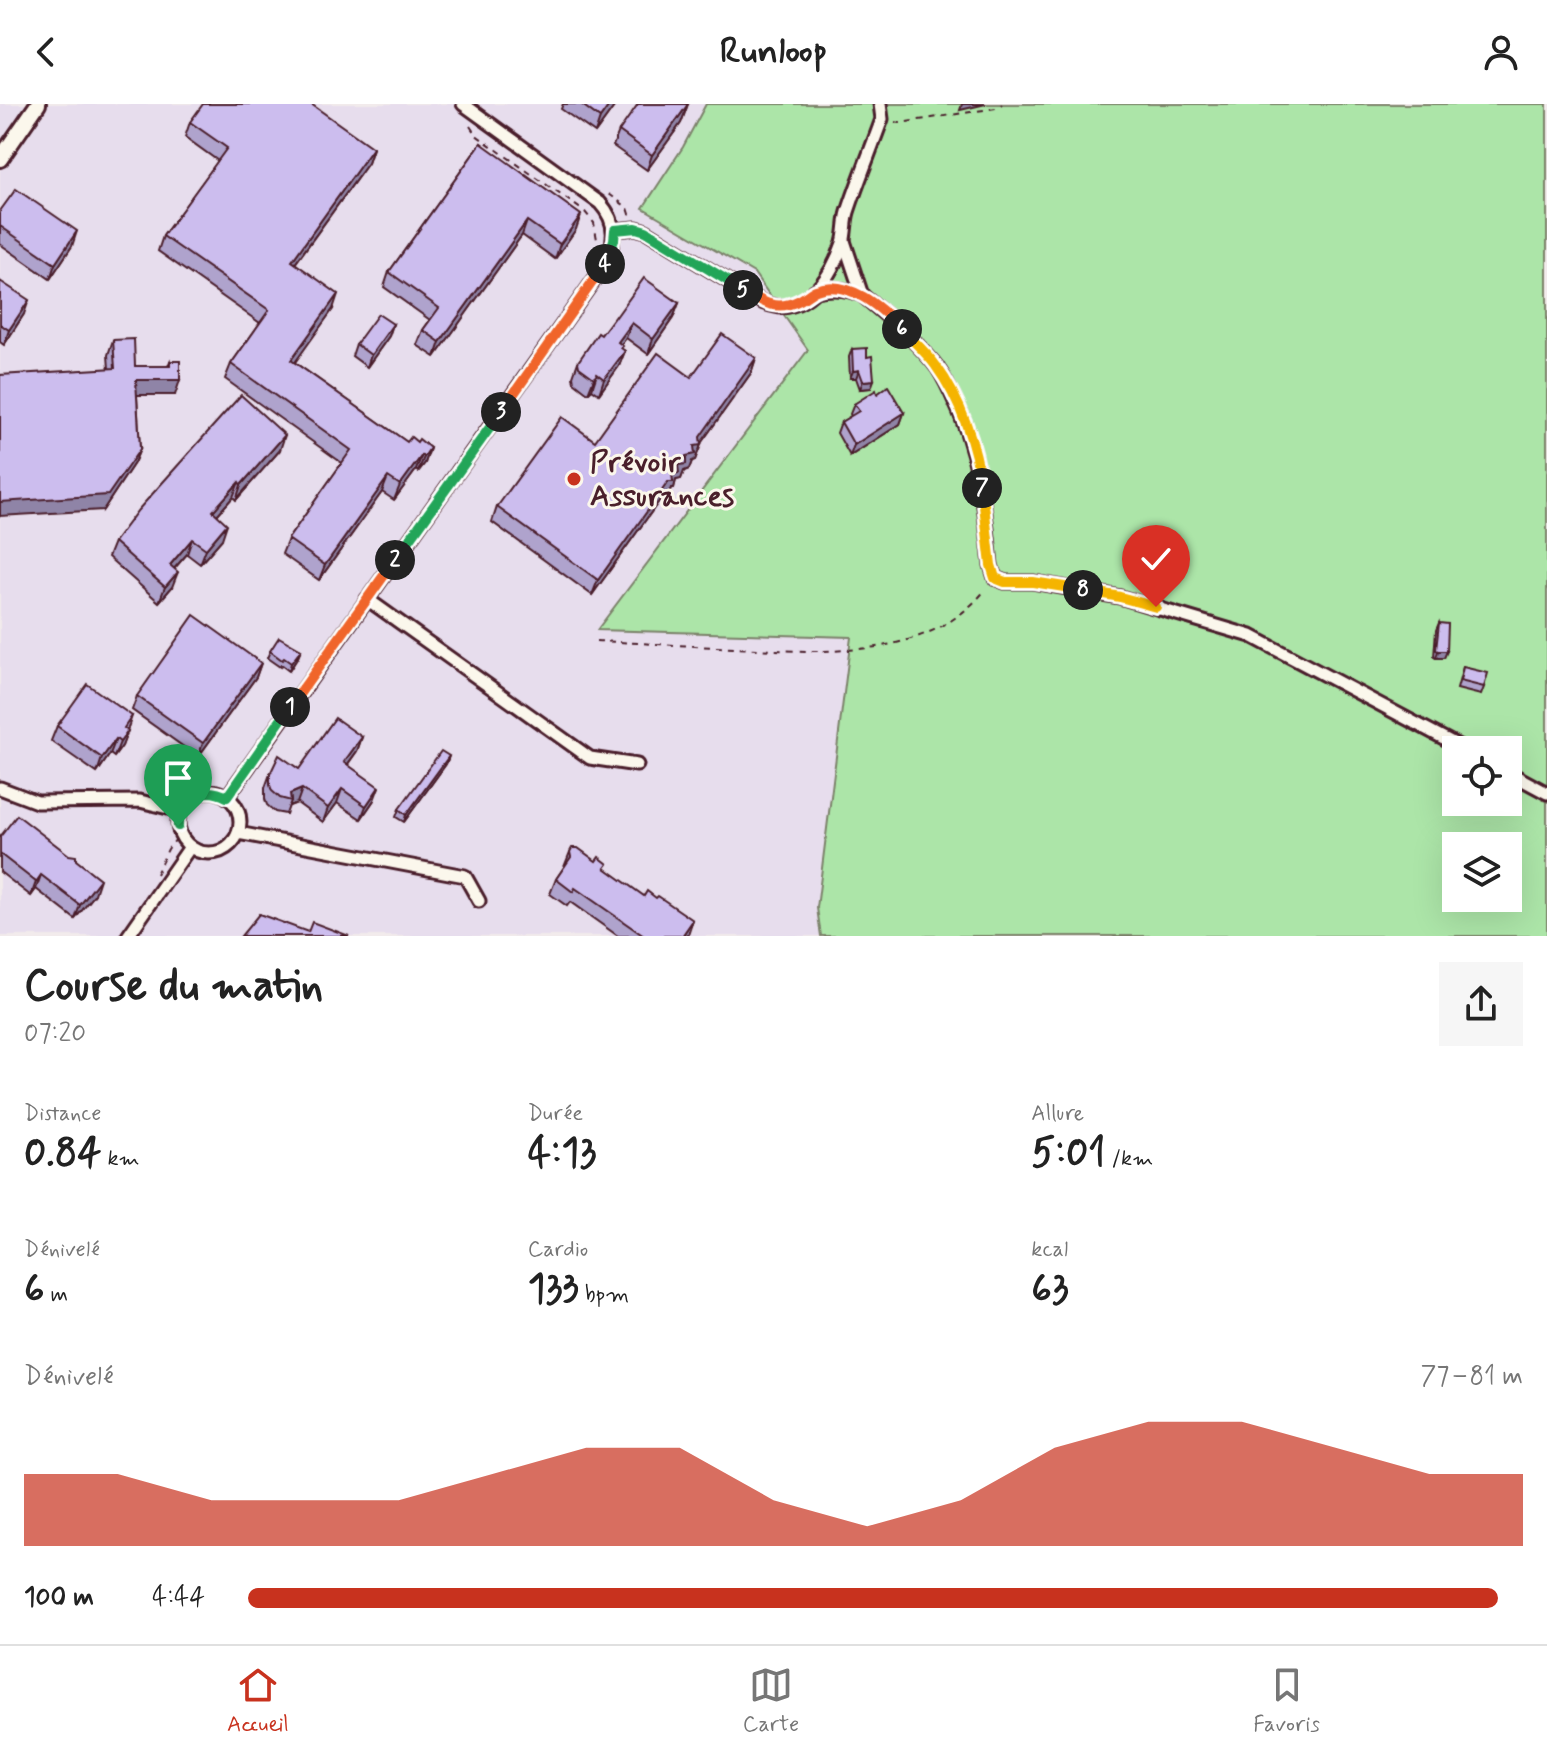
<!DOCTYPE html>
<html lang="fr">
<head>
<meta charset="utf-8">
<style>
  :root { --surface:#fff; --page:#f6f6f6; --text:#222; --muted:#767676; --line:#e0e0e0; --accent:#c8321e }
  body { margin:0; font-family:Mynerve,sans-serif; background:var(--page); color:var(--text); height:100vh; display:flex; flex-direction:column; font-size:30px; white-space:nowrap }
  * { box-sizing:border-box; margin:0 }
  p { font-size:26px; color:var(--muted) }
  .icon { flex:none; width:44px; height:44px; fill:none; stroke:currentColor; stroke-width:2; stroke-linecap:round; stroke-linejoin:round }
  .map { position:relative; height:832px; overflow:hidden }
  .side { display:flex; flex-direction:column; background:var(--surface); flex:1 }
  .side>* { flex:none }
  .controls { position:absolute; left:1442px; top:632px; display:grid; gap:16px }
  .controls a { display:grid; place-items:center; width:80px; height:80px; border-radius:0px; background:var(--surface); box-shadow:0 8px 32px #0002; font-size:40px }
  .pin { position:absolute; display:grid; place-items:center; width:68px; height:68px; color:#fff; margin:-82px -34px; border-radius:50% 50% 50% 0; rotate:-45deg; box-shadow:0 0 8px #0007 }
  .pin .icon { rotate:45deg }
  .km { position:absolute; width:40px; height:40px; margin:-20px; border-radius:50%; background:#222; color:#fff; font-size:22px; line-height:40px; text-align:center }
  .round { display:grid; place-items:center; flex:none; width:84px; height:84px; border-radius:0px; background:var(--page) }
  .overview { display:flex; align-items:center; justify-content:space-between; height:136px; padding:0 24px }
  h1 { font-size:44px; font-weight:700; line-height:60px }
  .stats { display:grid; grid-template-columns:repeat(3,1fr); gap:12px; height:136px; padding:8px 24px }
  .stats div { display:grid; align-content:center }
  .stats b { font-size:40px; font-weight:700 }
  .stats small { font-size:22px; font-weight:400 }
  .stats p { font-size:22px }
  .chart { height:224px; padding:16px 24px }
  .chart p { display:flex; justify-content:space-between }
  .chart svg { width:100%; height:144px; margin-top:8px; fill:var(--accent); opacity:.7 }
  ul { padding:0 24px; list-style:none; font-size:26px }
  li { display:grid; grid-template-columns:128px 96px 1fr; align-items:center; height:60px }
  li i { height:20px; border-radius:10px; background:var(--accent) }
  header { display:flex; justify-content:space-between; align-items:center; height:104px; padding:0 24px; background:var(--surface); font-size:36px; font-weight:700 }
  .dock { display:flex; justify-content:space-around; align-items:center; height:112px; border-top:2px solid var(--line); background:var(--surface); font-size:22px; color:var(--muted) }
  .dock a { display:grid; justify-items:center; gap:4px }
  .dock .current { color:var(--accent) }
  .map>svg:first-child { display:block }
</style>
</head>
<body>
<header><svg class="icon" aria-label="back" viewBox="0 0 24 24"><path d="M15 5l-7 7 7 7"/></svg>Runloop<svg class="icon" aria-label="person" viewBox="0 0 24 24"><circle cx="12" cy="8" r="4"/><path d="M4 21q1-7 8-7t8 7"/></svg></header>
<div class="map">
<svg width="1547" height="832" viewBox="0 0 1547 832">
  <rect width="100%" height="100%" fill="#f2ebec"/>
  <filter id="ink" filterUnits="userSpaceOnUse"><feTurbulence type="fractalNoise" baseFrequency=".0125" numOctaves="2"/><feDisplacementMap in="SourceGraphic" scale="16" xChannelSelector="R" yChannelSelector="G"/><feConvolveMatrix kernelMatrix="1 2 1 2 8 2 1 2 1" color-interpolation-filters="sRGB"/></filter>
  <g filter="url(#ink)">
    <path fill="#e7dded" d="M0 0H706L683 43 643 104 754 169 808 246 598 525 851 533 817 804 821 832H0Z"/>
    <path fill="#ace5a8" stroke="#7b826a" stroke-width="2" fill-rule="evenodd" d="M706 0H1547V832H821L817 804 851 533 597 526 808 246 754 169 643 104 683 43ZM1456 646H1508V698H1456ZM1456 742H1508V794H1456Z"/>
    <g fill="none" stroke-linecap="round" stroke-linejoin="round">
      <g stroke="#4a1f2b" stroke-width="17">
        <g id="minor">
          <path d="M615 126 636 124 646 127 764 199C770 201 777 203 782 203 815 201 834 165 843 139 846 129 845 118 848 108 858 77 871 46 882 15L880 0"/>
          <path d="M814 187C832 184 845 184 862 191L844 137"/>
          <path d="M862 191C887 212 912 233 933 258 941 267 946 278 951 289 978 344 985 401 991 461L995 474 1005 478H1033L1120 493 1251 532 1466 646"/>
          <path d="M367 495 590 654 637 661"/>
          <path d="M1508 668 1547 689"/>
          <path d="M0 684 37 698 140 697 180 707"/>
          <circle cx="209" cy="718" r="31"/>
          <path d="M227 693 604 162C615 139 619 120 600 99L463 0"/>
          <path d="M238 729 465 772 479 797"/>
          <path d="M128 832 190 743"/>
        </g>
      </g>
      <g stroke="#4a1f2b" stroke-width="20">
        <path id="tertiary" d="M0 55 38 0"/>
      </g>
      <g stroke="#4a1f2b" stroke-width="2" stroke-dasharray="6 6" stroke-linecap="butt">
        <path d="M895 18 900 19 996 4 1002 0"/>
        <path d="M470 22 476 31 585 108 594 119 598 141"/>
        <path d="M609 90 628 104 630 110 628 112"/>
        <path d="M596 537C643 539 690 542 736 544 820 548 927 559 986 485"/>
        <path d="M156 770 168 745 180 730"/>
      </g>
      <use href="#minor" stroke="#fbf7ec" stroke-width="11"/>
      <use href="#tertiary" stroke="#fbf7ec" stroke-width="14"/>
    </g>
    <g fill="#afa3cd" stroke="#4a1f2b" stroke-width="2">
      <path d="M563 0H616L595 29 561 5Z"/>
      <path d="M688 0 681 19 647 66 613 42 619 27Z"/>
      <path d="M190 18 373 44 368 59 295 160 333 205 294 258 407 338H417L430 344 425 359 418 368 416 366 394 396 382 388 319 476 282 450 288 435 342 359 225 275 231 260 260 219 158 147 163 132 218 57 185 33Z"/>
      <path d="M481 39 576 125 555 155 522 131 435 253 417 241 423 226 430 216 384 183 389 168Z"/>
      <path d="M0 107 72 142 50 175 0 140Z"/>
      <path d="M0 177 24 210 4 241 0 238Z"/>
      <path d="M679 199 673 214 648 250 626 234 621 241V245L625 247 619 262 599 290 592 285 588 289 574 278 573 272 578 258 616 213Z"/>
      <path d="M393 220 389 232 367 263 352 252 356 240Z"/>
      <path d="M113 236 135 262H168L170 257 175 291H137L140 345 134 359 103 406 109 265 108 251Z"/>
      <path d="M852 245 871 284 860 285 856 274H850L849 253Z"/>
      <path d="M756 254 751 269 701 339 695 356 692 357 689 365 684 367 681 375 676 376 674 384H671L667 393H662L592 491 492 418 497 403 691 273Z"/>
      <path d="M877 290 904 309 900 320 850 352 837 329 841 318 851 312 850 310 854 300Z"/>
      <path d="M280 346 236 396 233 393 217 411 222 435 200 460 187 450 174 465 172 483 159 498 108 453 114 438Z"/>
      <path d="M1439 519 1444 554H1436L1434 553 1436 526Z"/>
      <path d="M291 541 301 546 298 553 289 567 281 561 280 563 267 554 270 547Z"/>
      <path d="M261 559 256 573 198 653 132 606 137 592Z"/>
      <path d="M1463 563 1484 583 1481 591 1457 585Z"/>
      <path d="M132 612 122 642 114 653 110 650 97 669 51 637 57 622Z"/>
      <path d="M362 633 357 647 348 660 374 696 361 715 337 699 323 718 297 699 289 702 286 710 275 708 267 701 265 695V684L270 670 299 665Z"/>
      <path d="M449 652 446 660 404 718 396 713 399 705Z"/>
      <path d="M0 733 76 756 95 790 75 815 36 785 31 792 0 768Z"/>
      <path d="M570 748 606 765 687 832H618L570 798 567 802 550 790 556 775 564 763Z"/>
    </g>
    <g fill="#8f84a7" stroke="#4a1f2b" stroke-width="2">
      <path d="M610 0H616L595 29 600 14Z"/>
      <path d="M688 0 681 19 647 66 652 51Z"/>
      <path d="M962 0H986L960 6Z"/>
      <path d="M373 44 368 59 286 172 292 157Z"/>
      <path d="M581 111 576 125 555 155 560 140Z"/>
      <path d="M527 117 522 131 435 253 440 238Z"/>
      <path d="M77 127 72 142 50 175 55 160Z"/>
      <path d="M338 190 333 205 286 271 291 256Z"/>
      <path d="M29 196 24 210 4 241 9 226Z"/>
      <path d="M679 199 673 214 648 250 653 235Z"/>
      <path d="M632 219 626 234 612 253 618 238Z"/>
      <path d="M393 220 389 232 367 263 371 251Z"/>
      <path d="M625 247 619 262 599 290 604 275Z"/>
      <path d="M756 254 751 269 699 342 701 341 695 356 692 357 689 365 684 367 681 375 676 376 674 384H671L667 393H662L592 491 598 476 678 361Z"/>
      <path d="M859 266 856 274H850L853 267Z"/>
      <path d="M597 270 592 285 588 289 594 274Z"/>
      <path d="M136 276H180L175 291H131Z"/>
      <path d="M874 276 871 284 860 285 863 277Z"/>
      <path d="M904 309 900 320 850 352 854 341Z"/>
      <path d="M285 331 280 346 236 396 241 381Z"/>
      <path d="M430 344 425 359 418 368 424 353Z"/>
      <path d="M140 345 134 359 103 406 0 412V398Z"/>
      <path d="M422 351 416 366 394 396 400 381Z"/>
      <path d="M388 373 382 388 319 476 325 461Z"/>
      <path d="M239 378 233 393 207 422 213 407Z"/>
      <path d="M227 420 222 435 200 460 206 445Z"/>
      <path d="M192 435 187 450 164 476 170 461Z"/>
      <path d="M178 468 172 483 159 498 165 483Z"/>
      <path d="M301 546 298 553 289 567 291 559Z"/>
      <path d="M1438 547H1447L1444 554H1436Z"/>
      <path d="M261 559 256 573 198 653 203 639Z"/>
      <path d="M128 627 122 642 114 653 120 638Z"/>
      <path d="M362 633 357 647 339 672 344 658Z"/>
      <path d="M116 635 110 650 97 669 102 654Z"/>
      <path d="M449 652 446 660 404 718 406 711Z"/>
      <path d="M379 683 374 696 361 715 366 702Z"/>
      <path d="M302 685 297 699 289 702 291 697 290 690Z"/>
      <path d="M342 685 337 699 323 718 328 704Z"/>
      <path d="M41 771 36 785 31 792 36 778Z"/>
      <path d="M100 775 95 790 75 815 80 801Z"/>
      <path d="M693 816 688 831 682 832Z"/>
    </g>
    <g fill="#ccbdee" stroke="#4a1f2b" stroke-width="2">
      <path d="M203 0H311L373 44 292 157 338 190 291 256 407 338 411 333 417 338 419 335 430 344 424 353 422 351 400 381 388 373 325 461 288 435 351 346 231 260 269 206 163 132 227 44 190 18Z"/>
      <path d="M581 0H610L600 14Z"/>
      <path d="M638 0H688L652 51 619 27Z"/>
      <path d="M481 39 581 111 560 140 527 117 440 238 423 226 439 204 389 168Z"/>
      <path d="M16 85 77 127 55 160 0 122V107Z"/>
      <path d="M644 174 679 199 653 235 632 219 618 238 623 242 621 244 625 247 604 275 597 270 594 274 579 263 578 258 598 229 601 231 615 212 616 213Z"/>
      <path d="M0 177 29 196 9 226 0 220Z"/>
      <path d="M378 210 393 220 371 251 356 240Z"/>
      <path d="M722 230 756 254 700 333 701 341 694 342 695 350 686 352V360L678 361 679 369 672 370 673 378H668L598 476 497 403 562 313 595 337 658 249 691 273Z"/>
      <path d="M134 235 135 262H170V257H180V276H136L140 345 108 391 0 398V271L115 264 113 236Z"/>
      <path d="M867 244V253L872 252 874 276 863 277 859 266 853 267 852 245Z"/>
      <path d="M888 282 904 309 854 341 841 318 859 307 854 300 876 286 877 290Z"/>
      <path d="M241 291 285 331 241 381 239 378 213 407 227 420 206 445 192 435 170 461 178 468 165 483 114 438 138 406Z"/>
      <path d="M194 511 261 559 203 639 137 592Z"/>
      <path d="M1439 519 1448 520 1447 547H1438L1436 546Z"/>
      <path d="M279 533 301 546 291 559 284 554 282 556 270 547Z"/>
      <path d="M1463 563 1488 569 1484 583 1460 577Z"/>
      <path d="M87 580 132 612 124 624 128 627 120 638 116 635 102 654 57 622Z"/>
      <path d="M335 614 362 633 344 658 379 683 366 702 342 685 328 704 302 685 290 690 291 697 280 694 272 687 270 681V670L279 651 299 665Z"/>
      <path d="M441 647 449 652 406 711 399 705Z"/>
      <path d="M17 711 69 751 76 752V756L100 775 80 801 41 771 36 778 0 750V733Z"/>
      <path d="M572 744H578L596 757 599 753 608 760 605 764 644 792 647 787 656 794 658 792 693 816 682 832H644L575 784 573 788 556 775 571 753 570 748Z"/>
      <path d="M259 810 308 828 312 818 349 832H241Z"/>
    </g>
  </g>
  <g fill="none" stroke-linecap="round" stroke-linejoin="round" filter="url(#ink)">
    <g stroke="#fff" stroke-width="16">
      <path id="split-1" d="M178 722C177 694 203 680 227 693L290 603"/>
    </g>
    <g stroke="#fff" stroke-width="16">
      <path id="split-2" d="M290 603 395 456"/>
    </g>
    <g stroke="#fff" stroke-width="16">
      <path id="split-3" d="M395 456 501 308"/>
    </g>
    <g stroke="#fff" stroke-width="16">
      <path id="split-4" d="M501 308 605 160"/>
    </g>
    <g stroke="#fff" stroke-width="16">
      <path id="split-5" d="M605 160 614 136 615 126 636 124 646 127 743 186"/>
    </g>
    <g stroke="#fff" stroke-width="16">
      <path id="split-6" d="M743 186C764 199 776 208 800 196 806 193 811 188 816 186 849 174 881 204 902 225"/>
    </g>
    <g stroke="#fff" stroke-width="16">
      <path id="split-7" d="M902 225C913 237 927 249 936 262 961 296 976 342 982 384"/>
    </g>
    <g stroke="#fff" stroke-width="16">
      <path id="split-8" d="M982 384 991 461 995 474 1005 478H1033L1083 486"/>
    </g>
    <g stroke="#fff" stroke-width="16">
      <path id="split-9" d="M1083 486 1120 493 1156 503"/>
    </g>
    <use href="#split-1" stroke="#22a559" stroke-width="10"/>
    <use href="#split-2" stroke="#f0652b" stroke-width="10"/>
    <use href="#split-3" stroke="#22a559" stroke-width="10"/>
    <use href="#split-4" stroke="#f0652b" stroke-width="10"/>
    <use href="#split-5" stroke="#22a559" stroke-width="10"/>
    <use href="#split-6" stroke="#f0652b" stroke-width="10"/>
    <use href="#split-7" stroke="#f5b400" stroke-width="10"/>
    <use href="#split-8" stroke="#f5b400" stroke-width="10"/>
    <use href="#split-9" stroke="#f5b400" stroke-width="10"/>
  </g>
  <circle fill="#c8321e" stroke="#fbf7ec" stroke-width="3" cx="574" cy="375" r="8"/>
  <g text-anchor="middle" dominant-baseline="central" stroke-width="6" stroke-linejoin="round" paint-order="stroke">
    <g font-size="30" font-weight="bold" fill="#4a1f2b" stroke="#fbf7ec" text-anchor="start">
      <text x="590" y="358">Prévoir<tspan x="590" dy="34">Assurances</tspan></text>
    </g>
  </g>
</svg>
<div class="controls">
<a><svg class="icon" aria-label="locate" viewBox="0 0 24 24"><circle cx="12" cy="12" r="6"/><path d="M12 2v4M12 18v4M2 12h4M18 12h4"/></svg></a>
<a><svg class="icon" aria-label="layers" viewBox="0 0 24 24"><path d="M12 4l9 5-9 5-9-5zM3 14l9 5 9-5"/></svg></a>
</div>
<div class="pin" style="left:178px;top:722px;background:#1e9e55"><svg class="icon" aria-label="arrive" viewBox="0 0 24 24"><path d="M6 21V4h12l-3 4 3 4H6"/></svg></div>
<div class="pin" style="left:1156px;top:503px;background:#d93025"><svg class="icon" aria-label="check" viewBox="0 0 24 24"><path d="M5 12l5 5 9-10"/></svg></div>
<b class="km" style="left:290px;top:603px">1</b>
<b class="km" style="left:395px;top:456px">2</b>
<b class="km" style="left:501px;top:308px">3</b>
<b class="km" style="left:605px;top:160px">4</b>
<b class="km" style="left:743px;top:186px">5</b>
<b class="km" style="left:902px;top:225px">6</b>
<b class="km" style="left:982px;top:384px">7</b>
<b class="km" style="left:1083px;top:486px">8</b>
</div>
<section class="side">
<div class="overview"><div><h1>Course du matin</h1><p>07:20</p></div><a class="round"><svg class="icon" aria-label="share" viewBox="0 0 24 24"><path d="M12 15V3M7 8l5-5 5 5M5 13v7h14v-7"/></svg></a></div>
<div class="stats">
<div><p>Distance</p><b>0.84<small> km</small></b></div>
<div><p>Durée</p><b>4:13</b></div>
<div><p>Allure</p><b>5:01<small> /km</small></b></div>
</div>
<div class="stats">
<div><p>Dénivelé</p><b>6<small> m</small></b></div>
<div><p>Cardio</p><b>133<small> bpm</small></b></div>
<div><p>kcal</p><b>63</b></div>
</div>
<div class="chart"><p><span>Dénivelé</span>77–81 m</p>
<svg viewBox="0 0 160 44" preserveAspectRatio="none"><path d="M0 44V22L10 22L20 30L30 30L40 30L50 22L60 14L70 14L80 30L90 38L100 30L110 14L120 6L130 6L140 14L150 22L160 22V44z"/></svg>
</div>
<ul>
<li><b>100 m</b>4:44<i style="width:98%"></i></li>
</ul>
</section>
<nav class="dock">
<a class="current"><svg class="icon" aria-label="home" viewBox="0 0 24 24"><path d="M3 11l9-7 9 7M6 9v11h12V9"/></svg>Accueil</a>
<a><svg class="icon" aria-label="map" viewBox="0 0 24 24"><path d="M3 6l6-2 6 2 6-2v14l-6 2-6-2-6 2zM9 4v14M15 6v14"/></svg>Carte</a>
<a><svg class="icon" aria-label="saved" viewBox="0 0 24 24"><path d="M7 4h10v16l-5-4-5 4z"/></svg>Favoris</a>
</nav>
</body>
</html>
